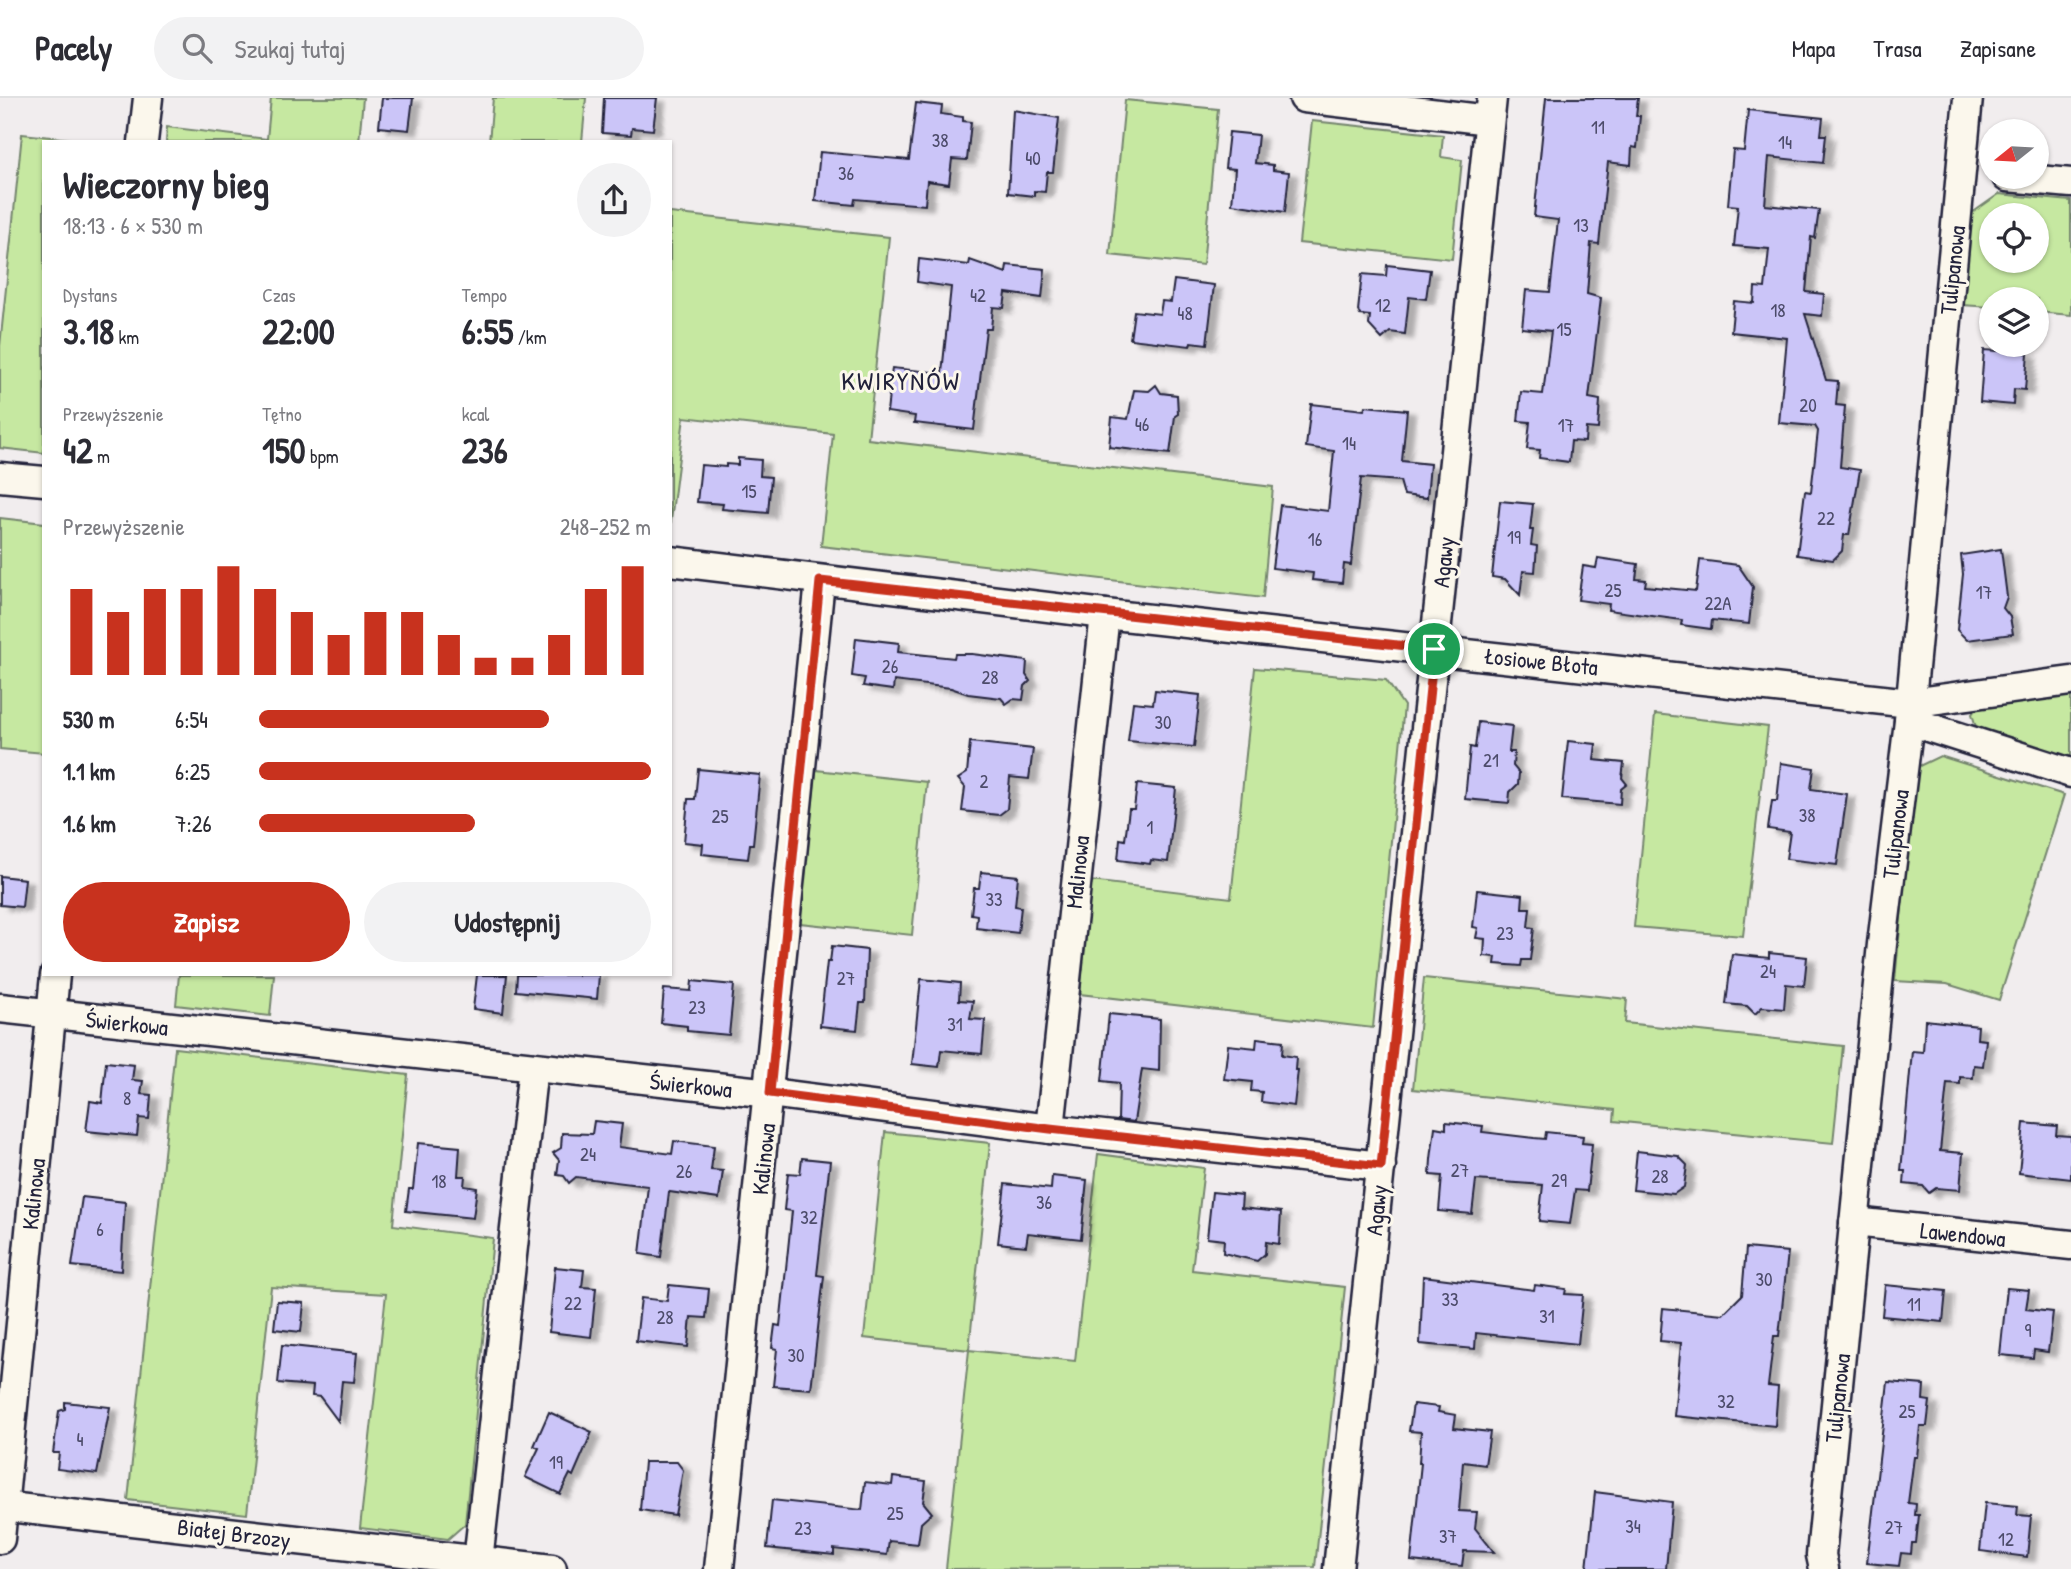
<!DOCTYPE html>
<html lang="pl">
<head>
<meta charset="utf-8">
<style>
  :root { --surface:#fff; --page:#f2f2f3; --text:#2b2b33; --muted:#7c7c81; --line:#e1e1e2; --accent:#c8321e }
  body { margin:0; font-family:"Patrick Hand",sans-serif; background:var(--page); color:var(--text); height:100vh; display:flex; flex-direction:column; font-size:26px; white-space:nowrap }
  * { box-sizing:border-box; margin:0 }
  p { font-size:23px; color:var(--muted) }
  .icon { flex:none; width:38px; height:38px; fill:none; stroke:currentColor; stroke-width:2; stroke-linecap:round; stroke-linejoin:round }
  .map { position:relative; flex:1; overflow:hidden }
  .details { position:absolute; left:42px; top:42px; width:630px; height:836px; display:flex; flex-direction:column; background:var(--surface); border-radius:0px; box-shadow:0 2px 5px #0004 }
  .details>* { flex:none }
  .needle { width:46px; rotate:252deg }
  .tools { position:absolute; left:1979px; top:21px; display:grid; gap:14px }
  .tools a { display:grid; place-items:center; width:70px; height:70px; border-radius:50%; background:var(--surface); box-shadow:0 2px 5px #0004; font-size:35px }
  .pin { position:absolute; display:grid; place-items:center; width:60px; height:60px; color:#fff; margin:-30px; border:4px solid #fff; border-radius:50%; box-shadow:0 2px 7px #0007 }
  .round { display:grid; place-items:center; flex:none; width:74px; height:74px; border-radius:37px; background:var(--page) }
  .overview { display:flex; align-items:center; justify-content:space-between; height:119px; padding:0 21px }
  h1 { font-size:38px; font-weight:800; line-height:52px }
  .stats { display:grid; grid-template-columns:repeat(3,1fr); gap:10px; height:119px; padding:7px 21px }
  .stats div { display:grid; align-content:center }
  .stats b { font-size:35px; font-weight:800 }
  .stats small { font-size:19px; font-weight:400 }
  .stats p { font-size:19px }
  .chart { height:196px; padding:14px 21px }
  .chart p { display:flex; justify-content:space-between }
  .chart svg { width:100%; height:126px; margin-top:7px; stroke:var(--accent); stroke-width:6 }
  .button { display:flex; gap:14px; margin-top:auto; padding:14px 21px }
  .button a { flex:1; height:80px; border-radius:42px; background:var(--accent); color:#fff; font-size:28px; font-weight:800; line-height:80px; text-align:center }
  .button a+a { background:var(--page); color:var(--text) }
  ul { padding:0 21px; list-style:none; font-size:23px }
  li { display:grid; grid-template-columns:112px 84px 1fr; align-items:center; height:52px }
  li i { height:18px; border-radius:9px; background:var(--accent) }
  header { display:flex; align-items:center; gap:42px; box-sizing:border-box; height:98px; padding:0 35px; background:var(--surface); border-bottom:2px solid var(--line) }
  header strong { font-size:33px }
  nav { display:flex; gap:38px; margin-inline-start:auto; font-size:24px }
  .search { width:490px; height:63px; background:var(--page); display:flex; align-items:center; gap:18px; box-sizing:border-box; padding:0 24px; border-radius:38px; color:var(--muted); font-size:26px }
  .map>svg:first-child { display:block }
</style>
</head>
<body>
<header>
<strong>Pacely</strong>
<div class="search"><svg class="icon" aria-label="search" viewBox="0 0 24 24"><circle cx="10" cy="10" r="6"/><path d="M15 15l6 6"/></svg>Szukaj tutaj</div>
<nav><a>Mapa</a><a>Trasa</a><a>Zapisane</a></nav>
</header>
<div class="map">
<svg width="2071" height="1471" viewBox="0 0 2071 1471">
  <defs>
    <filter id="shadow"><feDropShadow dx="8" dy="4.5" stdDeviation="2" flood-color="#0004"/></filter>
  </defs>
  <rect width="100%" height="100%" fill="#f1edee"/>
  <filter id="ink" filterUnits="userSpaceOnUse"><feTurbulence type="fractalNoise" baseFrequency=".0143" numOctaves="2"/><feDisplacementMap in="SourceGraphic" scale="14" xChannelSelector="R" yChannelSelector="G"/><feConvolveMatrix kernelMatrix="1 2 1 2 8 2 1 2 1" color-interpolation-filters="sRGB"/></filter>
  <g filter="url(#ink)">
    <g fill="#c6e8a1" stroke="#74856e" stroke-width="2" fill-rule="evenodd">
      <path d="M271 0H363L359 44H166L167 29 267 41Z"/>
      <path d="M493 0H586L582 44H489Z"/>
      <path d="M1125 2 1218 11 1203 167 1110 157Z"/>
      <path d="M1312 23 1443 37 1441 59 1462 62 1452 161 1299 145Z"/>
      <path d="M22 36 99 44H44V355L0 350V248Z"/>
      <path d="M1999 96 2071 103V217L2037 214V201H1992L1991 209 1962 207 1972 115ZM1992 117H2037V163H1992Z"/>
      <path d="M670 115 889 139 868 341 1273 389 1263 500 821 448 833 336 684 319 670 431Z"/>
      <path d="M0 420 44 425V655L0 651Z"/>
      <path d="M1255 570 1386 582 1404 608 1373 930 1080 896 1091 783 1231 800Z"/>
      <path d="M2071 596V660L1977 632 1972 616 1978 608Z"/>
      <path d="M1655 616 1768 629 1743 838 1634 829Z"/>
      <path d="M1940 658 2064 697 1999 902 1947 886 1895 883 1915 670Z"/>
      <path d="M816 672 927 684 912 837 800 825Z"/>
      <path d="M179 877H274L270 918 176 907Z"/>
      <path d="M1424 880 1627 901 1625 925 1843 948 1833 1045 1614 1023 1615 1012 1413 991Z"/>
      <path d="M175 950 408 977 393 1127 493 1140 465 1426 448 1441 360 1430 386 1196 271 1189 247 1416 128 1402Z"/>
      <path d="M885 1034 990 1045 969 1252 1075 1263 1098 1056 1204 1070 1192 1172 1345 1189 1315 1469 946 1471 969 1252 864 1240Z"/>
    </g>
    <g fill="#cbc5f8" stroke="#22223b" stroke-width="2" filter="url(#shadow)">
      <path d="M382 0H413L409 32 379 29Z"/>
      <path d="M604 0H657L653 32 632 30 631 37 602 35Z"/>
      <path d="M1546 0H1638L1636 18H1640L1637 50 1632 49 1631 67 1608 64 1599 146 1591 145 1587 196 1601 200 1589 300 1600 302 1598 331 1586 330 1585 344 1571 343 1569 364 1539 360 1540 352 1527 351 1530 324 1518 323 1521 294 1543 296 1551 233 1522 230 1526 192 1550 194 1558 122 1534 119Z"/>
      <path d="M916 5 942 8 941 16 963 19V23L971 24 967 62 952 61 949 86 927 83 925 107 855 101 854 107 815 103 820 54 909 62Z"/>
      <path d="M1013 12 1059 20 1053 74H1047L1045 94 1034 93V98L1008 95Z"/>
      <path d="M1748 12 1823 20 1821 37H1826L1823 65 1769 59 1765 107 1819 112 1815 140 1811 139 1806 194 1824 196 1822 218 1805 216 1826 282 1838 283 1836 307 1845 308 1840 369 1860 372 1849 437H1844L1842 453 1833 462 1797 457 1805 393 1811 394 1818 333 1815 328 1779 325 1787 240 1731 234 1734 203 1754 205 1755 189 1765 190 1769 151 1734 148 1738 108 1728 107 1733 52 1744 53Z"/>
      <path d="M1229 34 1258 37 1255 65 1273 67V72L1289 74 1285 114 1232 106 1235 71 1225 70Z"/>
      <path d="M919 161 969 167 970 162 1006 175 1007 167 1045 171 1042 200 1006 195 1004 210 993 209 991 231H986L974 332 914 325 915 318 887 314 892 270 942 275 951 189 917 184Z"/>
      <path d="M1387 167 1430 172 1426 201 1409 199 1405 236 1390 234 1382 241 1369 227 1370 218 1360 217 1358 213 1362 176 1386 178Z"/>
      <path d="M1174 182 1214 187 1207 246 1191 244 1190 248 1130 241 1134 213 1160 216 1162 203 1171 204Z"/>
      <path d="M2005 247 2011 254 2028 255 2025 292 2014 291 2013 307 1980 304 1984 252 1998 253Z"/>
      <path d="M1156 287 1161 295 1177 297 1178 316 1175 318 1170 356 1109 349 1112 319 1128 321 1134 292 1149 293Z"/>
      <path d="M1311 306 1364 312 1365 308 1407 312 1402 363 1430 366 1427 400 1404 397 1400 383 1361 380 1351 467 1344 466 1342 485 1312 482 1313 475 1272 470 1280 407 1328 413 1334 353 1306 349Z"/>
      <path d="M738 360 761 362 760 378 771 379 768 415 722 411 723 406 697 404 701 367 726 369V366L738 367Z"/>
      <path d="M1500 403 1533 406 1530 432H1533L1531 447 1537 448 1535 474 1523 473 1520 497 1505 481 1492 479Z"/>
      <path d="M2001 451 2007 499 2003 510 2010 519 2013 536 1967 542 1957 532 1963 476 1961 457Z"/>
      <path d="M1598 460 1638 466 1636 481 1646 482 1645 488 1696 493 1700 462 1738 467 1753 489 1749 526 1712 522 1711 531 1681 527 1682 522 1608 512 1609 506 1578 502 1583 468 1596 470Z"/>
      <path d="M856 540 899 545 898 554 954 560 955 556H972L1027 563 1026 577 1030 583 1025 588 1023 602 1013 601 1006 606 1001 600 968 596 951 590 894 583 893 592 863 588 865 580 852 578Z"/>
      <path d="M1155 592 1200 597 1194 649 1128 643 1133 604 1153 606Z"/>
      <path d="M1478 624 1512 628 1509 654H1514L1513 668 1519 675 1518 686 1510 694 1509 705 1465 701 1470 649 1475 650Z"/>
      <path d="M1568 643 1596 646 1594 662 1624 665 1622 680 1627 686 1621 691 1620 706 1562 701Z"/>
      <path d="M970 644 1033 651 1029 681 1010 679 1007 711 999 717 962 713 965 689 958 681 967 675Z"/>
      <path d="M1781 665 1814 670 1811 691 1847 696 1837 767 1786 761 1790 734 1768 731 1772 703H1777Z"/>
      <path d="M698 671 760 677 753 746H750L748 761 702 756 703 746 684 744 688 701H695Z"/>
      <path d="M1137 686 1176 690 1168 764 1151 762 1150 766 1118 762 1120 741 1125 742 1129 711H1134Z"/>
      <path d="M981 774 1018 778 1015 808 1021 809 1018 835 976 830 977 817 971 816 974 790H979Z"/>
      <path d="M0 778 25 781 22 809 0 807Z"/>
      <path d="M1477 792 1523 797 1522 810H1530L1528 829 1534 830 1530 862H1522L1521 868 1495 866 1496 859 1484 858 1485 841 1476 840 1478 830 1473 829Z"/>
      <path d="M832 848 867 852 865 905H860L857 932 820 928 827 864H830Z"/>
      <path d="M1769 855 1807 859 1804 888 1786 886 1784 911 1762 909 1755 916 1747 908 1726 906 1732 856 1769 860Z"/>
      <path d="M477 877H507L503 915 473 911Z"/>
      <path d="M517 877H599L597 901 516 893Z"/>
      <path d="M921 881 960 885 959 902 973 903 970 921 985 922 982 956 941 952 939 969 912 966Z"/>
      <path d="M692 883 734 887 729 937 687 933V928L661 925 664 891 691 893Z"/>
      <path d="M1109 916 1160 921 1159 973 1142 971 1134 1024 1118 1022 1119 985 1102 983Z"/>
      <path d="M1925 922 1978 928 1977 941 1986 942 1983 968 1974 967 1973 980 1960 979V986L1947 985 1940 1053 1963 1055 1960 1092 1936 1090 1929 1095 1923 1088 1904 1086 1905 1073H1901L1912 953 1923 954Z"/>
      <path d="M1257 940 1283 943 1282 957 1296 959 1295 972H1298L1294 1008 1261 1004 1262 994 1251 993 1252 984 1224 981 1228 947 1256 950Z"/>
      <path d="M106 964 134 967 132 982 143 983 141 996 151 997 149 1021 139 1020 137 1038 86 1033 90 1003 102 1005Z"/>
      <path d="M594 1023 622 1026 619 1049 672 1056 674 1043 714 1048 711 1072 723 1073 719 1101 669 1094 661 1159 640 1156 648 1088 576 1079 569 1085 564 1078 557 1077 559 1062 553 1055 561 1050 562 1035 592 1036Z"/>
      <path d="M1446 1024 1483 1028 1482 1034 1534 1040 1545 1041 1546 1034 1583 1038 1582 1045 1592 1046 1587 1093 1575 1092 1570 1126 1539 1123 1543 1087 1476 1082 1472 1116 1439 1113 1442 1078 1430 1077 1431 1061 1435 1029 1446 1031Z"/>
      <path d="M2024 1025 2057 1028 2056 1037 2071 1038V1081L2019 1075Z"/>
      <path d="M418 1045 460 1049 458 1078H465L464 1088 477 1090 473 1120 406 1113 409 1091H413Z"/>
      <path d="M1637 1053 1678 1058 1687 1067 1684 1089 1674 1096 1633 1092Z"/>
      <path d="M802 1060 830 1063 817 1177 824 1178 811 1291 773 1288 777 1251 772 1250 775 1227 780 1228 792 1113 784 1112 788 1075 800 1076Z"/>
      <path d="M1052 1078 1087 1082 1081 1141 1028 1135 1026 1148 998 1145 1005 1086 1051 1091Z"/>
      <path d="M1212 1094 1242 1097 1241 1110 1281 1114 1279 1146 1266 1144 1265 1156 1257 1163 1223 1155 1224 1142 1207 1140Z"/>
      <path d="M82 1099 125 1104 121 1173 72 1168Z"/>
      <path d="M1746 1150 1788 1154 1779 1238H1774L1768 1288 1778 1289 1775 1328 1674 1318 1681 1245 1660 1243 1663 1210 1723 1216 1742 1197Z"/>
      <path d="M555 1169 584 1172 582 1189 596 1190 591 1239 549 1234Z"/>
      <path d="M1423 1178 1534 1192 1535 1187 1566 1191 1565 1196 1583 1197 1578 1246 1476 1235 1475 1251 1420 1246Z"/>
      <path d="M669 1187 709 1191 706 1220 691 1219 688 1249 636 1243 641 1200 667 1203Z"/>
      <path d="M1885 1187 1946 1193 1943 1224 1882 1218Z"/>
      <path d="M2007 1190 2029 1192 2026 1211 2053 1214 2048 1254 2034 1252 2033 1260 2000 1257Z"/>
      <path d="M277 1203 304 1205 301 1234 274 1231Z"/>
      <path d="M282 1247 357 1255 354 1284 342 1283 338 1323 320 1299 312 1298 313 1288 278 1285Z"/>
      <path d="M1888 1284 1924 1287 1923 1302 1930 1303 1927 1328H1920L1917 1359H1914L1908 1405 1916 1406 1915 1417H1919L1916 1445H1912L1911 1456 1901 1455 1899 1468 1867 1465Z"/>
      <path d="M65 1304 110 1309 97 1376 57 1371 59 1355H53L59 1313 65 1311Z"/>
      <path d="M1413 1306 1439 1309 1438 1314 1456 1317 1454 1330 1490 1334 1485 1367 1463 1364 1459 1413 1477 1414 1475 1430 1494 1454 1464 1453 1462 1468 1411 1463 1421 1365H1419L1421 1334 1409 1333Z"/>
      <path d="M549 1314 592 1334 573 1378 570 1376 560 1396 525 1379 539 1350 534 1348Z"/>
      <path d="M644 1364H677L683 1372 675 1417 640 1412Z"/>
      <path d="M893 1379 926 1383 923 1404 932 1415 921 1425 918 1446 889 1443 887 1457 834 1451V1457L767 1450 772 1402 862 1412 865 1384 892 1387Z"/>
      <path d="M1595 1394 1672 1404 1666 1471H1587Z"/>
      <path d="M1985 1405 2018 1408 2017 1417 2031 1418 2027 1459 1980 1453Z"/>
    </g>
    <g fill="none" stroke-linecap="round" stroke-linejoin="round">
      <g stroke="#22223b" stroke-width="33">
        <g id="minor">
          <path d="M1304 0 1489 22"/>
          <path d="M143 44 148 0"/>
          <path d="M2007 79 2071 85"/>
          <path d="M0 379 44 383"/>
          <path d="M670 463 1105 516 1910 605 2071 583"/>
          <path d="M1909 623 2071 675"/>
          <path d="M0 910 770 995 1050 1031 1381 1068"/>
          <path d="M1050 1031 1105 516"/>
          <path d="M1854 1124 2071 1147"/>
          <path d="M0 1408 552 1471"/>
          <path d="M0 1441 55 877"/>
          <path d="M478 1463 533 969"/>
          <path d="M719 1471 820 483"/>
          <path d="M1338 1471 1492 0"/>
          <path d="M1824 1471 1821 1457 1882 846 1909 623 1968 0"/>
        </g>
      </g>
      <use href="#minor" stroke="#fbf7ec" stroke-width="28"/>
    </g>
  </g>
  <g fill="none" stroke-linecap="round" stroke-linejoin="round" filter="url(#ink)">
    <g stroke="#fff" stroke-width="14">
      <path id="route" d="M820 483 1434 551 1381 1068 1050 1031 770 995Z"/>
    </g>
    <use href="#route" stroke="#c8321e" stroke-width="9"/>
  </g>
  <g text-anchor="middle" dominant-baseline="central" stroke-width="6" stroke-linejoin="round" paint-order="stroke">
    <g font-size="19" fill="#4c4b6a">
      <text x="1598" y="29">11</text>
      <text x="940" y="42">38</text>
      <text x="1785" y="44">14</text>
      <text x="1033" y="60">40</text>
      <text x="846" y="75">36</text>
      <text x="1581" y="127">13</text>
      <text x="978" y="197">42</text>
      <text x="1383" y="207">12</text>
      <text x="1778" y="212">18</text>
      <text x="1185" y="215">48</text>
      <text x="1564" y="231">15</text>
      <text x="1808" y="307">20</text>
      <text x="1142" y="326">46</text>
      <text x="1566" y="327">17</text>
      <text x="1349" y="345">14</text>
      <text x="749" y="393">15</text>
      <text x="1826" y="420">22</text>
      <text x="1514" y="439">19</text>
      <text x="1315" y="441">16</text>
      <text x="1613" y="492">25</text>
      <text x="1984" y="494">17</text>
      <text x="1718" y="505">22A</text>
      <text x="890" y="568">26</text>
      <text x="990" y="579">28</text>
      <text x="1163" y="624">30</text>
      <text x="1491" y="662">21</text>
      <text x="984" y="683">2</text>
      <text x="1807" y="717">38</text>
      <text x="720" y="718">25</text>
      <text x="1150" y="729">1</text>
      <text x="994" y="801">33</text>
      <text x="1505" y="835">23</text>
      <text x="1768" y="873">24</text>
      <text x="846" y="880">27</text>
      <text x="697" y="909">23</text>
      <text x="955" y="926">31</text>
      <text x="127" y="1000">8</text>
      <text x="588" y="1056">24</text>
      <text x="1460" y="1072">27</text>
      <text x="684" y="1073">26</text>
      <text x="1660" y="1078">28</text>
      <text x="1559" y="1082">29</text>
      <text x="439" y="1083">18</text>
      <text x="1044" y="1104">36</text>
      <text x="809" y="1119">32</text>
      <text x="100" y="1131">6</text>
      <text x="1764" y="1181">30</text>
      <text x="1450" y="1201">33</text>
      <text x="573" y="1205">22</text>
      <text x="1914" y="1206">11</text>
      <text x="1547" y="1218">31</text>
      <text x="665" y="1219">28</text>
      <text x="2028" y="1232">9</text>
      <text x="796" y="1257">30</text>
      <text x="1726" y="1303">32</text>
      <text x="1907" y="1313">25</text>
      <text x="80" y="1341">4</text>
      <text x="556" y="1364">19</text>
      <text x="895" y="1415">25</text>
      <text x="1633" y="1428">34</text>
      <text x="1894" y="1429">27</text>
      <text x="803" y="1430">23</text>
      <text x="1448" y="1438">37</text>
      <text x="2006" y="1441">12</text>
    </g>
    <g font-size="23" fill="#22223b" stroke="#fbf7ec">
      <text transform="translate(1952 172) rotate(-84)">Tulipanowa</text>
      <text transform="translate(1443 464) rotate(-84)">Agawy</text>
      <text transform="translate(1541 563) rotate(6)">Łosiowe Błota</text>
      <text transform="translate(1895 736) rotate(-83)">Tulipanowa</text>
      <text transform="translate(1077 774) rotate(-84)">Malinowa</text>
      <text transform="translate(127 925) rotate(6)">Świerkowa</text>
      <text transform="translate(691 987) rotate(6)">Świerkowa</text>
      <text transform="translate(763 1061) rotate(-84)">Kalinowa</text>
      <text transform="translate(33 1096) rotate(-84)">Kalinowa</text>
      <text transform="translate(1376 1112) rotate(-84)">Agawy</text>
      <text transform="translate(1963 1136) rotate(6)">Lawendowa</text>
      <text transform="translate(1837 1300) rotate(-84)">Tulipanowa</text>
      <text transform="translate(234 1435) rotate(7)">Białej Brzozy</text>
    </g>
    <g font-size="26" letter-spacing="2" fill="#22223b" stroke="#fbf7ec">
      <text x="901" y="282">KWIRYNÓW</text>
    </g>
  </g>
</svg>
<div class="tools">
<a><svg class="needle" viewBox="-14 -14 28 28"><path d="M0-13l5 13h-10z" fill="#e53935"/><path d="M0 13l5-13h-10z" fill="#7c7c81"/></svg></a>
<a><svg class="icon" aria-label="locate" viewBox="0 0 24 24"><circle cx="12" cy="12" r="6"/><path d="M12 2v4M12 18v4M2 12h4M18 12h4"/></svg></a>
<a><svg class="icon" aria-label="layers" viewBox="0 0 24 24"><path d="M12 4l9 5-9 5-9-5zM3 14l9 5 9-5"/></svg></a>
</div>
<div class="pin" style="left:1434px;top:551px;background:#1e9e55"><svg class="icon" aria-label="arrive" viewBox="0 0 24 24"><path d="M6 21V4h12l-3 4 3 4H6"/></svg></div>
<section class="details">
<div class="overview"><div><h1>Wieczorny bieg</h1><p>18:13 · 6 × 530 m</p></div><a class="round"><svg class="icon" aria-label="share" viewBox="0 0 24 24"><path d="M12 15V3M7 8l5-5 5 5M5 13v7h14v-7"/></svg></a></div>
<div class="stats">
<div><p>Dystans</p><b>3.18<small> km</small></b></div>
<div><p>Czas</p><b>22:00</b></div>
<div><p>Tempo</p><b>6:55<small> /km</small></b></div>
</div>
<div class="stats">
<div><p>Przewyższenie</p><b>42<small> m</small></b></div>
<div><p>Tętno</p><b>150<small> bpm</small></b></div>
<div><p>kcal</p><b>236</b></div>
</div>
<div class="chart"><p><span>Przewyższenie</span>248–252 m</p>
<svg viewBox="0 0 160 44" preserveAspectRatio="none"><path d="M5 44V14M15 44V22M25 44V14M35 44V14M45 44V6M55 44V14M65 44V22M75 44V30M85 44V22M95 44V22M105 44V30M115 44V38M125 44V38M135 44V30M145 44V14M155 44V6"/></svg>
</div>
<ul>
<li><b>530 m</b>6:54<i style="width:74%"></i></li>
<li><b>1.1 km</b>6:25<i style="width:100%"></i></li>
<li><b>1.6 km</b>7:26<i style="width:55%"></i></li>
</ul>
<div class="button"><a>Zapisz</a><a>Udostępnij</a></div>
</section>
</div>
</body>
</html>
